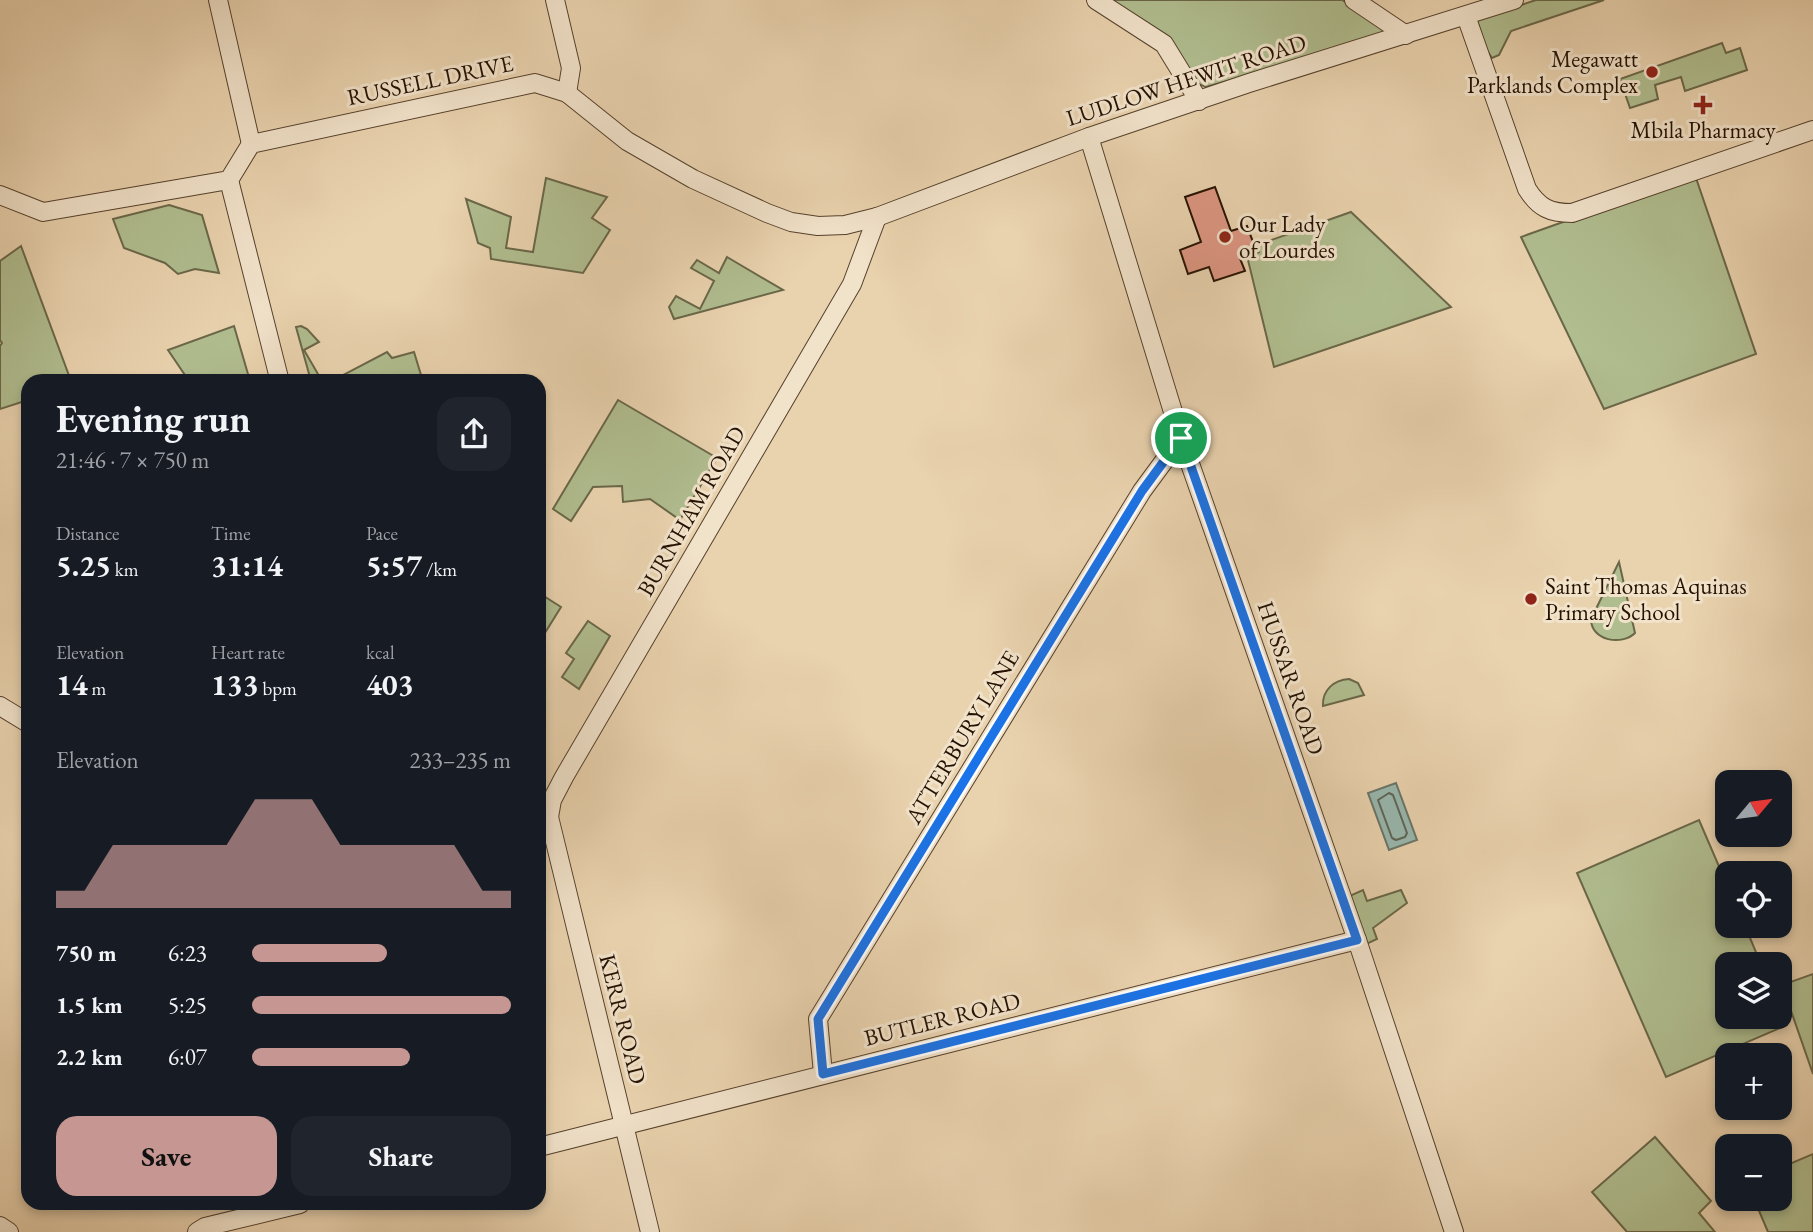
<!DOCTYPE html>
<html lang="en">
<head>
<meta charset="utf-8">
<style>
  :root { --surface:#171b24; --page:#20242c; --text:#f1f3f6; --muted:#9ea1a6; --accent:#c59692 }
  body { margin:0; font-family:"EB Garamond",serif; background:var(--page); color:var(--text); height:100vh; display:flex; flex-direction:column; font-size:26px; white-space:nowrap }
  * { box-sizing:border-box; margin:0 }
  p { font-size:23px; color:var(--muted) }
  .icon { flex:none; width:38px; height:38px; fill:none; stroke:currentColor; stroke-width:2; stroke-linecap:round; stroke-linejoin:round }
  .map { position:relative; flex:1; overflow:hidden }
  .panel { position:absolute; left:21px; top:374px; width:525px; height:836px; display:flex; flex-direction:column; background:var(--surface); border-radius:21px; box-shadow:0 4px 10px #0003 }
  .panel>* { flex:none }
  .needle { width:46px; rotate:61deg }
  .buttons { position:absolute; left:1715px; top:770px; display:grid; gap:14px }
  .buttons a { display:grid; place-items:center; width:77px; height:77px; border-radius:14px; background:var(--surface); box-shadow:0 4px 10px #0003; font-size:35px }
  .pin { position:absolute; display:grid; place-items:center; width:60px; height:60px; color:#fff; margin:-30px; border:4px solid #fff; border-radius:50%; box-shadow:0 2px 7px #0007 }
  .round { display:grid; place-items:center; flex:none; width:74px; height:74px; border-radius:21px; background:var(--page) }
  .head { display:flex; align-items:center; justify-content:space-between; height:119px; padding:0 35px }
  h1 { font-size:38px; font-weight:700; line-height:52px }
  .stats { display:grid; grid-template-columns:repeat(3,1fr); gap:10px; height:119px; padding:7px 35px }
  .stats div { display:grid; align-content:center }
  .stats b { font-size:30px; font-weight:700 }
  .stats small { font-size:19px; font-weight:400 }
  .stats p { font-size:19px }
  .chart { height:196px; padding:14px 35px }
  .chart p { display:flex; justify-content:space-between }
  .chart svg { width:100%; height:126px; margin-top:7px; fill:var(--accent); opacity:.7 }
  .action { display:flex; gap:14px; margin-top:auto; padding:14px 35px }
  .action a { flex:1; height:80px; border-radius:21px; background:var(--accent); color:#111; font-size:28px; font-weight:700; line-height:80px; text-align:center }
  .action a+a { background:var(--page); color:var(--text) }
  ul { padding:0 35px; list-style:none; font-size:23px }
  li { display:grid; grid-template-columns:112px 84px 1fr; align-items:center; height:52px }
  li i { height:18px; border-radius:9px; background:var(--accent) }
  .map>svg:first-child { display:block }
</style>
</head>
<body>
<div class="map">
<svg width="1813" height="1232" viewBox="0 0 1813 1232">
  <rect width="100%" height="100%" fill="#e9d2ae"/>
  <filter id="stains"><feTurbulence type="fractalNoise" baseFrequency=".00286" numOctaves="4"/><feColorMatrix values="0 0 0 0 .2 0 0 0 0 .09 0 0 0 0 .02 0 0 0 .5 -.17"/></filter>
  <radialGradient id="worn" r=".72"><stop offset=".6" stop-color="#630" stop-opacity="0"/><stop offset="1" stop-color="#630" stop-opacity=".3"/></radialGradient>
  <g fill="#b0bd8f" stroke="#6a6748" stroke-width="2">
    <path d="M1104 0H1342L1396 34 1206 87 1193 82Z"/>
    <path d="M1536 0H1604L1511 31 1499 55 1492 58 1486 49 1477 20Z"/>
    <path d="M1722 43 1726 53 1740 48 1747 70 1685 91 1681 77 1655 85 1658 99 1630 108 1620 79Z"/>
    <path d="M1695 175 1756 354 1604 409 1521 237Z"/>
    <path d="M546 178 607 197 592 218 610 230 583 273 491 259 490 248 478 243 466 199 511 217 506 248 533 252Z"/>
    <path d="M169 205 202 215 219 273 195 269 178 274 165 263 124 248 113 219Z"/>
    <path d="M1351 212 1451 307 1274 367 1247 256 1259 252 1257 245Z"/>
    <path d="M21 246 71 381 28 382V400L0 409V346L2 343 0 340V261Z"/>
    <path d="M727 257 783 290 674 319 669 307 676 296 700 309 714 281 691 268 697 260 719 273Z"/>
    <path d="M234 326 250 381H189L168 350Z"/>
    <path d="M301 326 307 329 319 342 304 350 322 381H311L296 327Z"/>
    <path d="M387 352 392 358 414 352 421 375 396 381H347L343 375Z"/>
    <path d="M618 400 717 458 680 520 650 499 623 502 622 486 593 487 571 521 553 509Z"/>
    <path d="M1619 562 1635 633C1622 646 1591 641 1591 619Z"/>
    <path d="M539 593 561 607 543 636 539 633Z"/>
    <path d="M588 621 610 636 579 689 562 677 574 659 566 653Z"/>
    <path d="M1349 679 1358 683 1364 695 1323 706C1322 690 1334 680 1349 679Z"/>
    <path d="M1699 820 1727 885V926H1745L1761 964H1727V1017H1780V1007L1787 1025 1666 1077 1577 873Z"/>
    <path d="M1363 890 1367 901 1401 890 1407 903 1373 928 1377 939 1362 946 1345 898Z"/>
    <path d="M1813 974V1074L1782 985Z"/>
    <path d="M1655 1137 1711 1201 1699 1213 1715 1232H1627L1592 1192Z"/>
    <path d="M1813 1154V1232H1768L1754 1199H1780V1168Z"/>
  </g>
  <path fill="#97b7ae" stroke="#697568" stroke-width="2" d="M1396 783 1417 840 1389 850 1368 793Z"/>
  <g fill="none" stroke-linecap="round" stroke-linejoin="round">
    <path stroke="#5e6457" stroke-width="2" d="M1389 793 1393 795 1407 833 1405 837 1396 840 1392 838 1378 800Z"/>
  </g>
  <path fill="#dd9682" stroke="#251100" stroke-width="2" d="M1215 187 1231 231 1247 226 1256 250 1239 256 1245 271 1214 281 1209 267 1188 274 1180 250 1201 242 1185 197Z"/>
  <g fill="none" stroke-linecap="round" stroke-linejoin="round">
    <g stroke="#56412c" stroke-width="20">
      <g id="minor">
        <path d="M218 0 251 144"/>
        <path d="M555 0 571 68 567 93"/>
        <path d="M1096 0 1164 44 1199 101"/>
        <path d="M1354 0 1406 35"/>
        <path d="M1466 16 1527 189C1539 208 1550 213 1572 213L1813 130"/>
        <path d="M1089 137 1181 438 1357 940 1454 1232"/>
        <path d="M229 180 280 382"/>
        <path d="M0 195 43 212 229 180 251 144 535 83 567 93 627 141 693 179 767 213 791 222 818 226 845 225 877 217 1089 137 1249 83 1514 0"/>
        <path d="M0 706 28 723"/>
        <path d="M549 817 650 1232"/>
        <path d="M539 820 549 817 552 800 564 777 852 284 877 217"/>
        <path d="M823 1074 818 1019 1142 491 1181 438"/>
        <path d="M539 1147 1357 940"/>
        <path d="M0 1226 9 1232"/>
        <path d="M197 1232 205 1227 300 1204"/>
      </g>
    </g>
    <use href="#minor" stroke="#f1e2ca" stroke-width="18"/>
  </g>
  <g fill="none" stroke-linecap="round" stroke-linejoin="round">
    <g stroke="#fff" stroke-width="14">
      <path id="route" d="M1181 438 1357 940 823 1074 818 1019 1142 491Z"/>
    </g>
    <use href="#route" stroke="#1a73e8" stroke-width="9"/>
  </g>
  <g fill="#8f2418" stroke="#f1e2ca" stroke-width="2.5">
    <circle cx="1652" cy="72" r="7"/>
    <path d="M1699.5 94.5h7v7h7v7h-7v7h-7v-7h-7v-7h7z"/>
    <circle cx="1225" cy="237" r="7"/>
    <circle cx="1531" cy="599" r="7"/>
  </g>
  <g text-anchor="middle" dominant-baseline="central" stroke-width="6" stroke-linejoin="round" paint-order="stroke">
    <g font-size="23" fill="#251100" stroke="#f1e2ca" text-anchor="start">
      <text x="1638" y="59" text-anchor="end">Megawatt<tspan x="1638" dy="26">Parklands Complex</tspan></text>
      <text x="1703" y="130" text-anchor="middle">Mbila Pharmacy</text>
      <text x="1239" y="224">Our Lady<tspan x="1239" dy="26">of Lourdes</tspan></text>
      <text x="1545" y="586">Saint Thomas Aquinas<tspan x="1545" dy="26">Primary School</tspan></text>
    </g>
    <g font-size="23" fill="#251100" stroke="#f1e2ca">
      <text transform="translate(430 80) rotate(-12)">RUSSELL DRIVE</text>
      <text transform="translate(1186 80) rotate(-18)">LUDLOW HEWIT ROAD</text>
      <text transform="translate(691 511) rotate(-60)">BURNHAM ROAD</text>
      <text transform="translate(1291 678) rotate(71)">HUSSAR ROAD</text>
      <text transform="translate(962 737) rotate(-59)">ATTERBURY LANE</text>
      <text transform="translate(623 1019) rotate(76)">KERR ROAD</text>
      <text transform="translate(942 1019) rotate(-14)">BUTLER ROAD</text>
    </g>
  </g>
  <rect width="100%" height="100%" filter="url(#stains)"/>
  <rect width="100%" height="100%" fill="url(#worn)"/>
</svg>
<div class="buttons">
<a><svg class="needle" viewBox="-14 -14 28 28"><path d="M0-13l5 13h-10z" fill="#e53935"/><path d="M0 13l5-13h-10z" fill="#9ea1a6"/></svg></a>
<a><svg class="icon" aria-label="locate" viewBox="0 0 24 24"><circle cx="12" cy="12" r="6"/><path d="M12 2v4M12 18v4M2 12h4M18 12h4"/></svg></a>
<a><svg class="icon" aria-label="layers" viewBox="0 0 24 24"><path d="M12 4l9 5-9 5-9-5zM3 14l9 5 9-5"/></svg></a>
<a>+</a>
<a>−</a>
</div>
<div class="pin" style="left:1181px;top:438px;background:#1e9e55"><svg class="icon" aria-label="arrive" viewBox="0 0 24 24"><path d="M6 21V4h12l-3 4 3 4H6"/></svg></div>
<section class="panel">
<div class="head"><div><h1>Evening run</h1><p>21:46 · 7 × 750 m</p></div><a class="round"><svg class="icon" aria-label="share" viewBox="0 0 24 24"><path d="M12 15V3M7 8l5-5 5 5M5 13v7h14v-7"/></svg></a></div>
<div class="stats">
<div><p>Distance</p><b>5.25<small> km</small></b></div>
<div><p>Time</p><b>31:14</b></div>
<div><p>Pace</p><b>5:57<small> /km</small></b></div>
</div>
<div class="stats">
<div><p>Elevation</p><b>14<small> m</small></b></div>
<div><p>Heart rate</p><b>133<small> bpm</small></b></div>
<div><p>kcal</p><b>403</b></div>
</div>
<div class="chart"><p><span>Elevation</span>233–235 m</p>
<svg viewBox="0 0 160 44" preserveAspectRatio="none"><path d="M0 44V38L10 38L20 22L30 22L40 22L50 22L60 22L70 6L80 6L90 6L100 22L110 22L120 22L130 22L140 22L150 38L160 38V44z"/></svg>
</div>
<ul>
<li><b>750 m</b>6:23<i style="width:52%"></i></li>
<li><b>1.5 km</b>5:25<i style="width:100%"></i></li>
<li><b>2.2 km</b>6:07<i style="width:61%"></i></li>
</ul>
<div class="action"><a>Save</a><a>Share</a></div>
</section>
</div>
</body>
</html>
